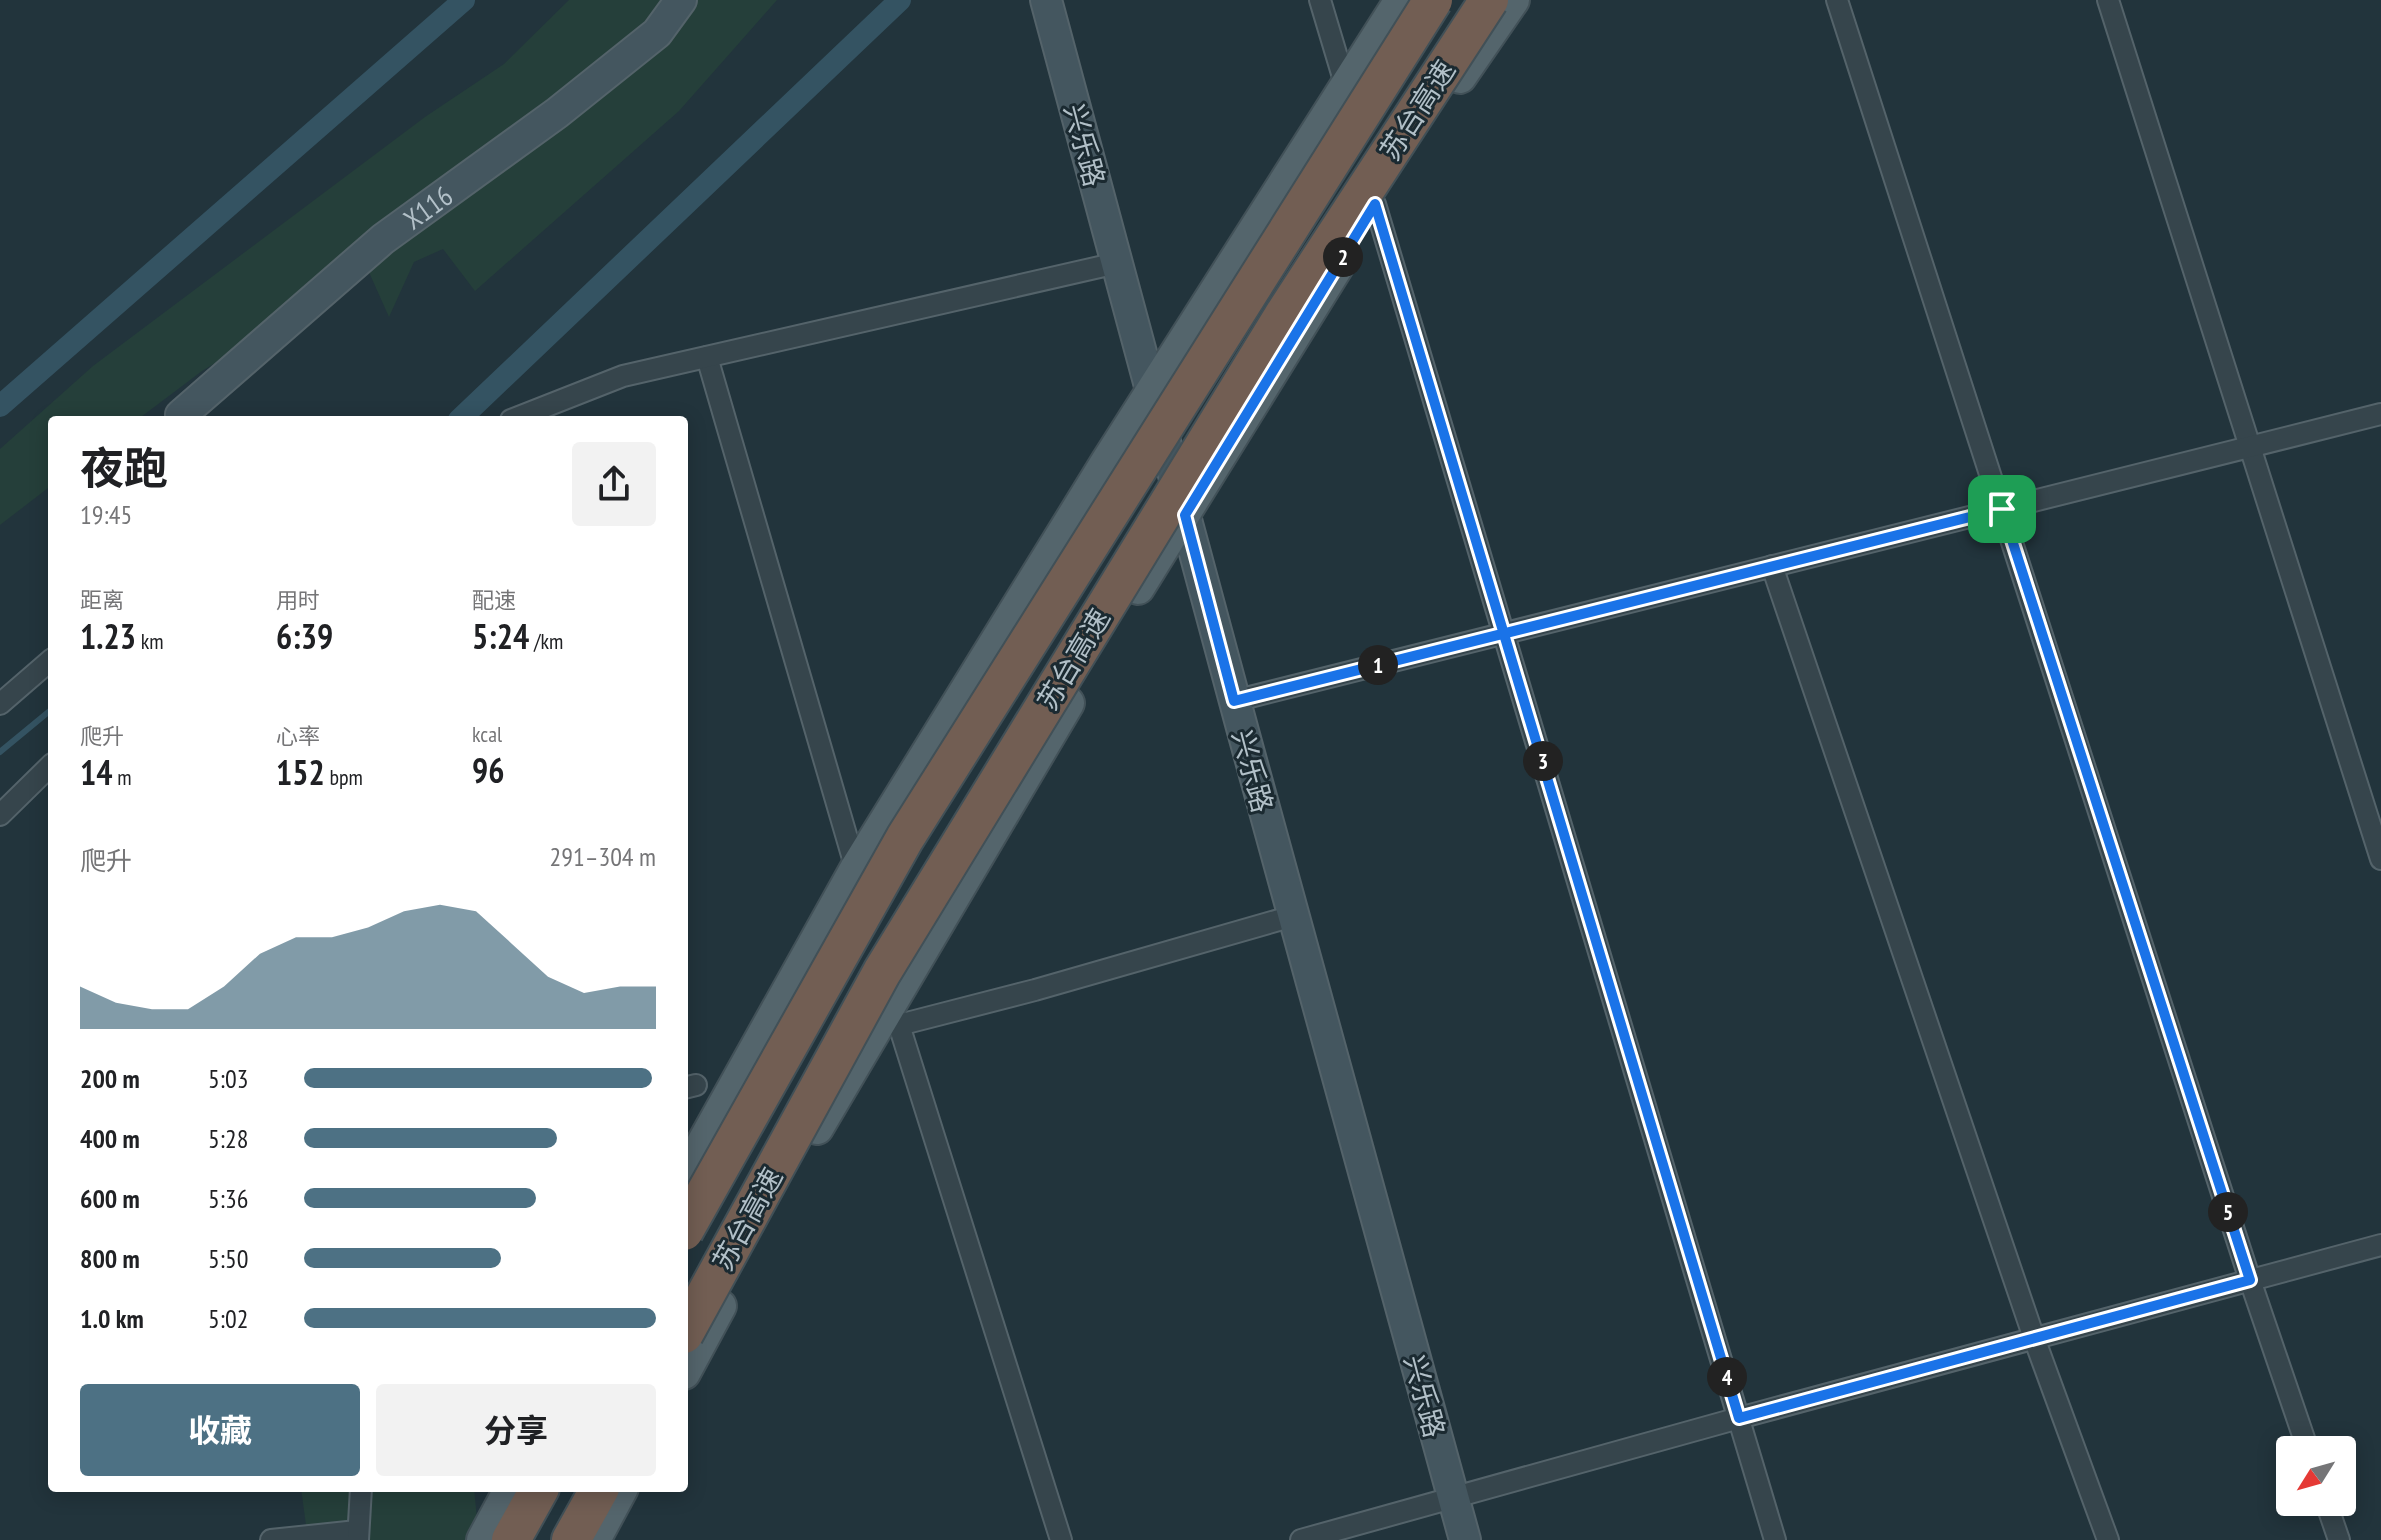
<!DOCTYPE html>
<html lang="zh">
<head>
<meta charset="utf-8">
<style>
  :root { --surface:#fff; --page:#f2f2f2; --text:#202124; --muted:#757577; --accent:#4d7184 }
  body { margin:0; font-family:"PT Sans Narrow","Noto Sans SC",sans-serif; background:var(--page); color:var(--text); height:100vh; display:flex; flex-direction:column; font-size:30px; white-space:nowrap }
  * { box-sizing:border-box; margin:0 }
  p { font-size:26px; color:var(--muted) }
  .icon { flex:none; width:44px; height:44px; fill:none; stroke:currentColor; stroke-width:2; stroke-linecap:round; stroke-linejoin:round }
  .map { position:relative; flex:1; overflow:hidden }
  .drawer { position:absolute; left:48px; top:416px; width:640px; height:1076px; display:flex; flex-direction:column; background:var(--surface); border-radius:8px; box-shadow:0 4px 20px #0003 }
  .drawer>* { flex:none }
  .needle { width:52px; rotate:233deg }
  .controls { position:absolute; left:2276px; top:1436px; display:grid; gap:16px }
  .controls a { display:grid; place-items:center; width:80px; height:80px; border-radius:8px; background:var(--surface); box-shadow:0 4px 20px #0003; font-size:40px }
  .pin { position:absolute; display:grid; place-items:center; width:68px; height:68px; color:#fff; margin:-34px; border-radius:16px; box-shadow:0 4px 12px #0006 }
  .km { position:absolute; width:40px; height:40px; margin:-20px; border-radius:50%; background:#222; color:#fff; font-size:22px; line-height:40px; text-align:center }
  .round { display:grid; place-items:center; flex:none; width:84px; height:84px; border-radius:8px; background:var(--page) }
  .head { display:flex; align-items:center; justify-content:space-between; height:136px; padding:0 32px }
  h1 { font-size:44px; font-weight:700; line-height:60px }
  .stats { display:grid; grid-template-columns:repeat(3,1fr); gap:12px; height:136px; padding:8px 32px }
  .stats div { display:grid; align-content:center }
  .stats b { font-size:34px; font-weight:700 }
  .stats small { font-size:22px; font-weight:400 }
  .stats p { font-size:22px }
  .chart { height:224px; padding:16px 32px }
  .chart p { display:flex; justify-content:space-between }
  .chart svg { width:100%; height:144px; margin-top:8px; fill:var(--accent); opacity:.7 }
  .action { display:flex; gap:16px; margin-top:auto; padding:16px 32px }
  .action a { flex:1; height:92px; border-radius:8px; background:var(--accent); color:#fff; font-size:32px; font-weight:700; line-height:92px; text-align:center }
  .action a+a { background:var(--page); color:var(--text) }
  ul { padding:0 32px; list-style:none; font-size:26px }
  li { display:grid; grid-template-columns:128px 96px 1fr; align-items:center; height:60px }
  li i { height:20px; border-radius:10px; background:var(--accent) }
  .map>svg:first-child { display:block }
</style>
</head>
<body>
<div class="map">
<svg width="2381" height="1540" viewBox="0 0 2381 1540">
  <rect width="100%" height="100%" fill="#22343c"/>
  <g fill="#253f3a">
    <path d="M569 0H777L679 111 475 291 443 249 414 262 389 317 368 270 202 371 137 420H52V485L0 525V449L93 366 425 117 504 64Z"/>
    <path d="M301 1488H474L479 1540H308Z"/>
  </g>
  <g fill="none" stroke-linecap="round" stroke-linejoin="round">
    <path stroke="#345362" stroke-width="6" d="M0 752 52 709"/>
    <g stroke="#345362" stroke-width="22">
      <path d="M0 406 464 0"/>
      <path d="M459 420 900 0"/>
    </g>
    <g stroke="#54636a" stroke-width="24">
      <g id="street">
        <path d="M1320 0 1346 87"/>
        <path d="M1837 0 2250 1280 2308 1450"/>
        <path d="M2108 0 2381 859"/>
        <path d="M1375 204 1775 1540"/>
        <path d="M707 357 856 869"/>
        <path d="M511 420 623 376 1117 263"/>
        <path d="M1772 566 2034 1338 2108 1540"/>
        <path d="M1234 701 2381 414"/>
        <path d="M0 704 52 659"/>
        <path d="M0 815 52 764"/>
        <path d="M684 1088 696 1085"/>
        <path d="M2326 1502 2339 1540"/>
        <path d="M271 1540 357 1531"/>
        <path d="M358 1540 361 1488"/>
        <path d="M1061 1540 899 1025 1035 990 1293 916"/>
        <path d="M1301 1540 1739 1418 2381 1245"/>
      </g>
    </g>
    <g stroke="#54636a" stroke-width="34">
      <g id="secondary">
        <path d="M1046 0 1244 735 1465 1540"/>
        <path id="s1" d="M182 420 181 415 383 239 557 113 657 33 681 0"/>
      </g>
    </g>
    <g stroke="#425158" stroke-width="36">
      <g id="primary">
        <path d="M1460 77 1513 0"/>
        <path d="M1138 588 1341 260"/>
        <path d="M817 1128 1068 703"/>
        <path d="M684 1177 856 869 1107 462 1401 0"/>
        <path d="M684 1373 720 1306"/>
        <path d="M483 1540 511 1488"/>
        <path d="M594 1540 622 1488"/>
      </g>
    </g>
    <g stroke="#415057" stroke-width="42">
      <g id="highway">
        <path d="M511 1540 540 1488"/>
        <path d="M571 1540 600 1488"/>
      </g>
    </g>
    <use href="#street" stroke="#36454c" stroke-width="20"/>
    <use href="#secondary" stroke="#44565f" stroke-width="30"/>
    <use href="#primary" stroke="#54656c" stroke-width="32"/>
    <use href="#highway" stroke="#725e53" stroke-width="38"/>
    <g stroke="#415057" stroke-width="42" stroke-linecap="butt">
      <g id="highway-bridge">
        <path d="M684 1231 905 838 1433 0"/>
        <path d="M684 1334 882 972 1285 313 1489 0"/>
      </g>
    </g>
    <use href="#highway-bridge" stroke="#725e53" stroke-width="38"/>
  </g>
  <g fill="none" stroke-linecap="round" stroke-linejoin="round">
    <g stroke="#fff" stroke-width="16">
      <path id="route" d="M2002 509 1234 701 1185 515 1375 204 1739 1418 2250 1280 2002 509"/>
    </g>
    <use href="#route" stroke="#1a73e8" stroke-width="10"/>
  </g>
  <g text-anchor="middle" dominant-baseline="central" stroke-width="6" stroke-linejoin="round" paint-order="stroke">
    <g font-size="28" fill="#b2c0c8" stroke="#1b2a31">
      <text transform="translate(1417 110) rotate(-57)">苏台高速</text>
      <text transform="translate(1085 145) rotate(75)">兴乐路</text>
      <text stroke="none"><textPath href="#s1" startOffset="328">X116</textPath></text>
      <text transform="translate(1073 659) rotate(-59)">苏台高速</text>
      <text transform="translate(1253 771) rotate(75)">兴乐路</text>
      <text transform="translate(747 1219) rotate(-61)">苏台高速</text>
      <text transform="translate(1425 1396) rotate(75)">兴乐路</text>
    </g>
  </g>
</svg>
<div class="controls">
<a><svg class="needle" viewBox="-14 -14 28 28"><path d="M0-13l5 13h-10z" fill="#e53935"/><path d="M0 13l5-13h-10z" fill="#757577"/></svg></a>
</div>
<div class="pin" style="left:2002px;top:509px;background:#1e9e55"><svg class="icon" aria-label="arrive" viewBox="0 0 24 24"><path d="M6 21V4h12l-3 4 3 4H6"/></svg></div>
<b class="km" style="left:1378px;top:665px">1</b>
<b class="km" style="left:1343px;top:257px">2</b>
<b class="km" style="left:1543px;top:761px">3</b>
<b class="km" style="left:1727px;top:1377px">4</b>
<b class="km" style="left:2228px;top:1212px">5</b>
<section class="drawer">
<div class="head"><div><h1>夜跑</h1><p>19:45</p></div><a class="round"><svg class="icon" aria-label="share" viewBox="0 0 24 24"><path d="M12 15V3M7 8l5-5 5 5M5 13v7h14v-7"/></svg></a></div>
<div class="stats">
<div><p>距离</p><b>1.23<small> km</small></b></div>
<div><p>用时</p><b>6:39</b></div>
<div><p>配速</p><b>5:24<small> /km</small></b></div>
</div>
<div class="stats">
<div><p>爬升</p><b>14<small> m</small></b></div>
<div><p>心率</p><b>152<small> bpm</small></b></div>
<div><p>kcal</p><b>96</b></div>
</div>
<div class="chart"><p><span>爬升</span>291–304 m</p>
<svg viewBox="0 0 160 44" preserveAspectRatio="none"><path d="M0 44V31L10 36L20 38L30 38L40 31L50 21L60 16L70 16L80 13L90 8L100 6L110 8L120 18L130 28L140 33L150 31L160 31V44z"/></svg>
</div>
<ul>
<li><b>200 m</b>5:03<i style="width:99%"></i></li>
<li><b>400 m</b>5:28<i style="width:72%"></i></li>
<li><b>600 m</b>5:36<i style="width:66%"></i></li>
<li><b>800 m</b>5:50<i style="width:56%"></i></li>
<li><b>1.0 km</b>5:02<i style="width:100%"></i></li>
</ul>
<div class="action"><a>收藏</a><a>分享</a></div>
</section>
</div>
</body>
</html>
